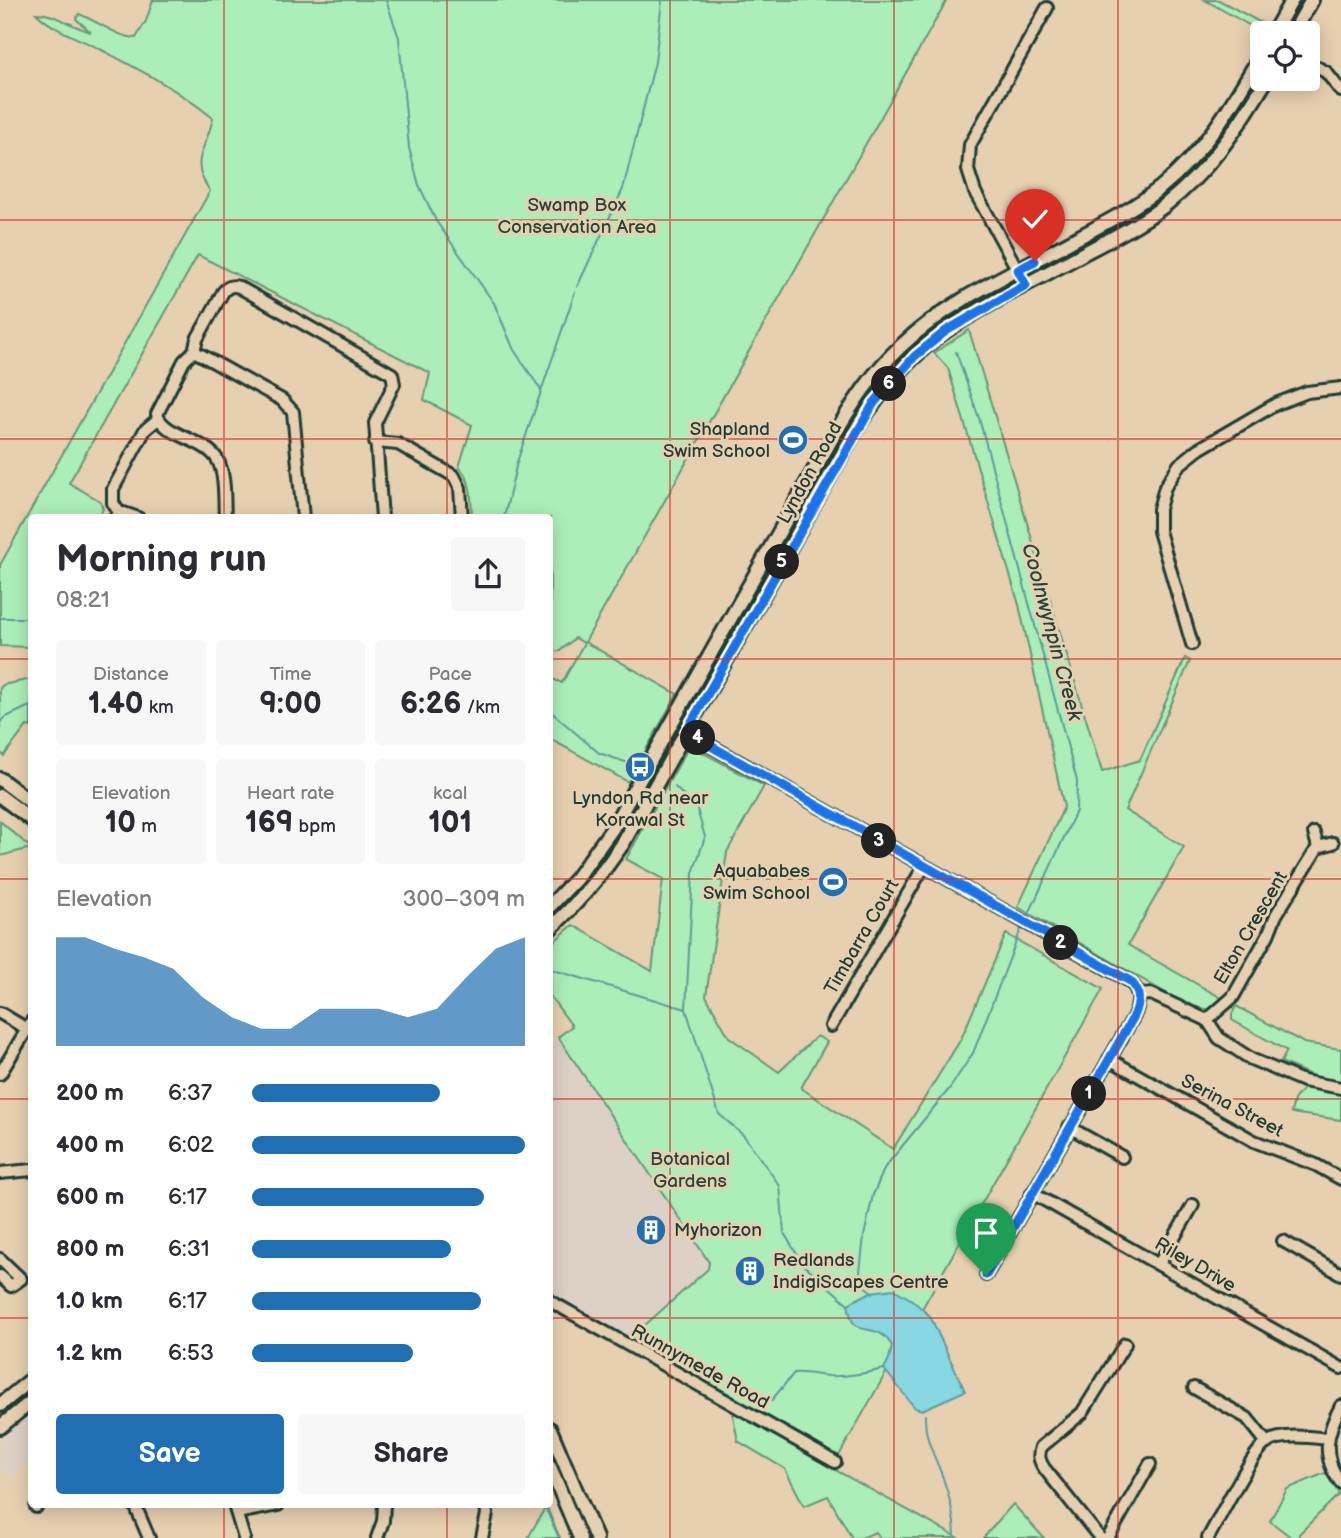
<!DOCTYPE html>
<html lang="en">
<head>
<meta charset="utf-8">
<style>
  :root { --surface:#fff; --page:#f7f7f7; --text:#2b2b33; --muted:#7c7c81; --accent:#1f6fb2 }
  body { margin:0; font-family:"Balsamiq Sans",sans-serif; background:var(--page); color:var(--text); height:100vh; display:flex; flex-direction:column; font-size:26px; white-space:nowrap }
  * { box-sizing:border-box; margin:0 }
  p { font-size:23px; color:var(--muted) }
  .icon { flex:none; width:38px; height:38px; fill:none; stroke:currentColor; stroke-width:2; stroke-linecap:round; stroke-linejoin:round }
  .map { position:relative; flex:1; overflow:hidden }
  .sheet { position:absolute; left:28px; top:514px; width:525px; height:994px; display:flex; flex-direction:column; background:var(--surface); border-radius:7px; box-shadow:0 4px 18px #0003 }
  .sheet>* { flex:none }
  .tools { position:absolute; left:1250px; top:21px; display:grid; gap:14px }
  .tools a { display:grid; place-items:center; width:70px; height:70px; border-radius:7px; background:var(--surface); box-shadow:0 4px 18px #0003; font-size:35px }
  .pin { position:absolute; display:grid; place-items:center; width:60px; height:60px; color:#fff; margin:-72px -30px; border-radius:50% 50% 50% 0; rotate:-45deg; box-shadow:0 0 7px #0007 }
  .pin .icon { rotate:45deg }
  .km { position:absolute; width:35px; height:35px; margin:-18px; border-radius:50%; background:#222; color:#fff; font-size:19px; line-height:35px; text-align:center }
  .round { display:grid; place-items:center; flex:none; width:74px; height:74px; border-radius:7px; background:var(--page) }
  .head { display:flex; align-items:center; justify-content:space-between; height:119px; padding:0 28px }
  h1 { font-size:38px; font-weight:700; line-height:52px }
  .metrics { display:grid; grid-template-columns:repeat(3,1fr); gap:10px; height:119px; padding:7px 28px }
  .metrics div { display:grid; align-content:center; border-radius:7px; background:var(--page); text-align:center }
  .metrics b { font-size:30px; font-weight:700 }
  .metrics small { font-size:19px; font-weight:400 }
  .metrics p { font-size:19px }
  .chart { height:196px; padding:14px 28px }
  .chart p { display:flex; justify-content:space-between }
  .chart svg { width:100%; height:126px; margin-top:7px; fill:var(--accent); opacity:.7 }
  .action { display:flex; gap:14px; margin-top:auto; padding:14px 28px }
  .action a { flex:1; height:80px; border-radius:7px; background:var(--accent); color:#fff; font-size:28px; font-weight:700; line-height:80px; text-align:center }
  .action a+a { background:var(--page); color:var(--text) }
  ul { padding:0 28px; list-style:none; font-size:23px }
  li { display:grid; grid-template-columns:112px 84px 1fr; align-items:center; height:52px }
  li i { height:18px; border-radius:9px; background:var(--accent) }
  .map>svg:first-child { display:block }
</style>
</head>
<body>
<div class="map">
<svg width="1341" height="1538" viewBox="0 0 1341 1538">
  <rect width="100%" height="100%" fill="#e7d0b0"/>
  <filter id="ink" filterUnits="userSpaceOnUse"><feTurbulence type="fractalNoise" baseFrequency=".0143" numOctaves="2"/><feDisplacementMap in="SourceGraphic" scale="14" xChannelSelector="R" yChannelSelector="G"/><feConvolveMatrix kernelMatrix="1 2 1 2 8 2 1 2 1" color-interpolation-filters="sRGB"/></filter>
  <g filter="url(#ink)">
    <g fill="#ddd1c6">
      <path d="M558 1037 709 1262 708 1269 627 1341 550 1289V1043Z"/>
      <path d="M31 1412V1466L29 1463 12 1477 6 1470 0 1475V1439Z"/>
    </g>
    <g fill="#aceeb8" stroke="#669676" stroke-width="2">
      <path d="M153 0H947L585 642 677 694 628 782 550 739V678L562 683 584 643 575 638 560 651 550 652V518H472C471 499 473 481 459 467L472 425 424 400 430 373 198 255 69 483 100 501 103 509 98 518H32L31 647 0 646V565L210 191C188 160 206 151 213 118 179 90 140 70 102 50 79 38 54 31 36 13 56 13 72 27 91 32L76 19 79 14C97 21 117 37 136 38L146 21Z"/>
      <path d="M1205 0H1219L1265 25 1261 32Z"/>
      <path d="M969 330 1102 772 1140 760 1185 658 1190 661 1125 810 1184 847 1128 945 1223 999 1210 1010 1185 1004 1018 907 1064 807 1019 605 948 368 934 353Z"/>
      <path d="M31 679V727L27 726 4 756 0 752V688L3 685Z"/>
      <path d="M691 746 764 786 727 852 706 996 729 1037 779 1072 817 1036 827 1042 801 1088 893 1149 961 1039 1006 934 1103 989 832 1468 958 1538H880L876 1532 861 1538H852L828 1496 804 1506 785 1469 738 1441 733 1416 739 1404 627 1341 708 1269 709 1262 558 1037 572 1026 550 996V945L573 925 652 971 663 879 626 859 688 748Z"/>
      <path d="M0 821 31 848 0 856Z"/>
      <path d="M1236 1006 1304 1043 1341 1049V1081L1322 1080 1281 1062 1287 1051 1232 1020V1014Z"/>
      <path d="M1305 1086 1341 1091V1120L1291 1113 1294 1100Z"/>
      <path d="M1325 1473 1339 1494 1299 1534V1538H1292L1270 1521 1287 1489Z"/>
      <path d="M1013 1504 1044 1538H983Z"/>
      <path d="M546 1506 560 1538H528Z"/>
    </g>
    <path fill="#87d8e2" stroke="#5d9a9c" stroke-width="2" d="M894 1289 912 1300 930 1316 965 1391 922 1410 915 1408 884 1369 889 1359 892 1346C878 1322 863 1336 853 1322 850 1317 849 1309 848 1304L871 1292Z"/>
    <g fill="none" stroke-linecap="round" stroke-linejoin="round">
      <g stroke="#5d9a9c" stroke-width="2">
        <path d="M386 0 399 38 409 148 419 185 436 221 494 303 514 350 541 390"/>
        <path d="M577 287 623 189 655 62 662 0"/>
        <path d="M956 352 979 418 1077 781 1076 811 1028 916"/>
        <path d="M504 518 517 462 575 292"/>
        <path d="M0 618H25L32 624"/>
        <path d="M550 711 599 753 634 765"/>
        <path d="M0 723 4 718 32 705"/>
        <path d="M675 787 697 809 705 837 693 873 686 1009 719 1114 744 1136 780 1186 784 1233 803 1264 848 1304"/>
        <path d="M550 969 686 1009"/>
        <path d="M873 1293 862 1284 860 1272 864 1236 873 1195 885 1167 950 1088 973 1053 1021 929"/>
        <path d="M771 1401 794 1373C806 1372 816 1375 828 1376 847 1377 865 1373 884 1369"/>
        <path d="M925 1415C924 1439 935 1456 943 1478 950 1498 955 1518 955 1538"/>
        <path d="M544 1505 559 1538"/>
      </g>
      <g stroke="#1f3d34" stroke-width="16">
        <g id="minor">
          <path d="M1307 62 1326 72 1341 91"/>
          <path d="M1026 285 975 192 968 170 970 145 1047 8"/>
          <path d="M194 351 282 400 293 412 303 518"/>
          <path d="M375 442 398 444 454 476 460 488 462 518"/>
          <path d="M120 514 113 503V489L145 430 158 419"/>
          <path d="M115 518 124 513 138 518"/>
          <path d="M225 518C224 501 226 474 217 459 205 439 163 436 157 414L184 361 194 351 197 339 223 292C228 286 232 285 239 287L392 374 394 384 375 423 382 518"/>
          <path d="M1192 644 1159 531V509L1165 487 1179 465 1199 449 1276 404 1307 392 1341 388"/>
          <path d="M686 732 1126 979C1140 988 1141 1000 1134 1016L986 1275"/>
          <path d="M1314 833 1318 847 1333 843"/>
          <path d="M1139 995 1151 994 1207 1020 1219 1038 1251 1059 1303 1081 1341 1088"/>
          <path d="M0 1013 27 1029"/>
          <path d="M1207 1020 1233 997 1268 935 1276 915 1318 847"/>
          <path d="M831 1026 924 866"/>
          <path d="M1109 1059 1254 1141 1316 1165 1341 1179"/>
          <path d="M0 1074 32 1021"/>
          <path d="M1069 1127 1122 1157"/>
          <path d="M0 1173 32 1170"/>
          <path d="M1032 1193 1341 1368"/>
          <path d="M1283 1241 1341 1274"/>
          <path d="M0 1259 21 1279 11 1286 0 1276"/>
          <path d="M1159 1264 1193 1205"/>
          <path d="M550 1301 835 1462"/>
          <path d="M1194 1388 1247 1418 1267 1443"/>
          <path d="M1341 1406C1326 1433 1321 1457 1341 1483"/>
          <path d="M135 1505 149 1538"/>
          <path d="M234 1505 244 1538"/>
          <path d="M36 1507 38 1505"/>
          <path d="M237 1513 278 1505"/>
          <path d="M377 1538 383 1521 384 1505"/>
          <path d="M482 1538 487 1514 486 1505"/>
          <path d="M1100 1538 1044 1468C1039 1460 1038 1456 1041 1447L1082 1413 1125 1344"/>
          <path d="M1108 1538 1150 1464"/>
          <path d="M1208 1538C1219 1519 1251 1454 1266 1443 1281 1433 1311 1437 1327 1439"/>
        </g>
      </g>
      <g stroke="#1f3d34" stroke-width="18">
        <g id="major">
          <path d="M1273 33 1292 0"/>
          <path d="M1293 33 1312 0"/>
          <path d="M0 779 32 803"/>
          <path d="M0 796 32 820"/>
          <path d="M550 906 576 879 612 829 831 440C851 406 872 373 901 346 948 301 1012 273 1068 243 1099 226 1132 210 1160 188 1206 151 1233 103 1262 53"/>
          <path d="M550 929C577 904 601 876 622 845L860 423C884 387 912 354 947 330 991 301 1040 278 1086 252 1113 238 1140 224 1164 206 1209 171 1238 128 1267 79"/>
          <path d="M0 1405 32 1379"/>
          <path d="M0 1427 32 1401"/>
          <path d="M550 1429 596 1538"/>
          <path d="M550 1467 580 1538"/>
        </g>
      </g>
      <use href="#minor" stroke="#e7d0b0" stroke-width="10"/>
      <use href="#major" stroke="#e7d0b0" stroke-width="12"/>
    </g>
  </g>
  <g fill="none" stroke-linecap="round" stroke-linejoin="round" filter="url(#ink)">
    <g stroke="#fff" stroke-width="14">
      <path id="route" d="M986 1275 1134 1016C1140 1002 1141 991 1130 981L686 732 874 403 915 356 946 331 1026 285 1018 270 1035 261"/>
    </g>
    <use href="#route" stroke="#1a73e8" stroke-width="9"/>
  </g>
  <path fill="none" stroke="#d62828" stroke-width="2" stroke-opacity="0.55" d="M224 0V518M447 0V518M670 0V1538M894 0V1538M1118 0V1538M0 220H1341M0 439H1341M0 659H32M550 659H1341M0 879H32M550 879H1341M0 1099H32M550 1099H1341M0 1318H32M550 1318H1341M224 1505V1538M447 1505V1538"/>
  <defs>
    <g id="stadium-disc" transform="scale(1.575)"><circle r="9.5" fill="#1f6fb2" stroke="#e7d0b0"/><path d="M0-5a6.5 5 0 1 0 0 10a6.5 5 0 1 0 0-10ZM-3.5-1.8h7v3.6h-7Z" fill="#fff"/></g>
    <g id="bus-disc" transform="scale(1.575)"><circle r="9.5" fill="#1f6fb2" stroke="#e7d0b0"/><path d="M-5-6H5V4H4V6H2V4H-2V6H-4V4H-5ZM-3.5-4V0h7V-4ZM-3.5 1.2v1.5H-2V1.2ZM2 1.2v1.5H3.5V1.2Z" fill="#fff"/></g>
    <g id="building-disc" transform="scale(1.575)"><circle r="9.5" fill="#1f6fb2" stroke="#e7d0b0"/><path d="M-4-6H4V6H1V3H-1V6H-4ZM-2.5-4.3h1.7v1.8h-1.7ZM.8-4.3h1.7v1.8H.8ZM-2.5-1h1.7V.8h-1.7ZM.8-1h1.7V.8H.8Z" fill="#fff"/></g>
  </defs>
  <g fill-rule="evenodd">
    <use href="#stadium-disc" x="793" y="440"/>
    <use href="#bus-disc" x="640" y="767"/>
    <use href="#stadium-disc" x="833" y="882"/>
    <use href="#building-disc" x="651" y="1230"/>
    <use href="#building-disc" x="750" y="1271"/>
  </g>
  <g text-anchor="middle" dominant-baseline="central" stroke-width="6" stroke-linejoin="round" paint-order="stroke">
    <g font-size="19" fill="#26463b" stroke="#e7d0b0">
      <text x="577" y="205">Swamp Box<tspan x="577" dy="22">Conservation Area</tspan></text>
      <text x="690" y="1159">Botanical<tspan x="690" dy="22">Gardens</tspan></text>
    </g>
    <g font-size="19" fill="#1f3d34" stroke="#e7d0b0" text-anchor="end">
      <text x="770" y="429">Shapland<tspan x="770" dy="22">Swim School</tspan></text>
      <text x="640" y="798" text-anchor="middle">Lyndon Rd near<tspan x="640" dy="22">Korawal St</tspan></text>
      <text x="810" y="871">Aquababes<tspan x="810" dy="22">Swim School</tspan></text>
      <text x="674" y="1230" text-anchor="start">Myhorizon</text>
      <text x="773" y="1260" text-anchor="start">Redlands<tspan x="773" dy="22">IndigiScapes Centre</tspan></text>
    </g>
    <g font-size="19" fill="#1f3d34" stroke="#e7d0b0">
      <text transform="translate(810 473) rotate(-61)">Lyndon Road</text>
      <text transform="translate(1251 928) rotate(-60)">Elton Crescent</text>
      <text transform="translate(862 937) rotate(-60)">Timbarra Court</text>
      <text transform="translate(1232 1106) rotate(28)">Serina Street</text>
      <text transform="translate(1195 1265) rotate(30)">Riley Drive</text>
      <text transform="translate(700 1367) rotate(29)">Runnymede Road</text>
    </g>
    <g font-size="21" font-style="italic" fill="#24453d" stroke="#e7d0b0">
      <text transform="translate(1052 632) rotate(75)">Coolnwynpin Creek</text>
    </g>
  </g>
</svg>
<div class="tools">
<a><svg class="icon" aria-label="locate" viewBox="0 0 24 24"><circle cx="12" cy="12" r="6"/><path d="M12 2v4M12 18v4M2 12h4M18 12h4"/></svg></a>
</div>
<div class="pin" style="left:986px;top:1275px;background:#1e9e55"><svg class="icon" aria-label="arrive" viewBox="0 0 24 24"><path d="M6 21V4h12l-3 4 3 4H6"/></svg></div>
<div class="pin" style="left:1035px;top:261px;background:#d93025"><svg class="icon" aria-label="check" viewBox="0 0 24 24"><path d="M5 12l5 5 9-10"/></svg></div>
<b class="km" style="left:1089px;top:1094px">1</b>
<b class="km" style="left:1061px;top:943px">2</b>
<b class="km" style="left:879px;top:841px">3</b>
<b class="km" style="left:698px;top:738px">4</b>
<b class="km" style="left:782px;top:562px">5</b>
<b class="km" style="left:889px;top:384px">6</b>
<section class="sheet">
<div class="head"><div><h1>Morning run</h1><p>08:21</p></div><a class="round"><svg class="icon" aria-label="share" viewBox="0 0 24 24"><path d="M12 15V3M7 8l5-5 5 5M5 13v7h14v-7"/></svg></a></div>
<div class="metrics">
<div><p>Distance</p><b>1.40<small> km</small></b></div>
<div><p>Time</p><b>9:00</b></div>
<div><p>Pace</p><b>6:26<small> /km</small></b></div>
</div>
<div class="metrics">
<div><p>Elevation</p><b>10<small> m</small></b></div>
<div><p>Heart rate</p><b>169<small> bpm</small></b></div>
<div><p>kcal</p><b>101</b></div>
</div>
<div class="chart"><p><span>Elevation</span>300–309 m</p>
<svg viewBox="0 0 160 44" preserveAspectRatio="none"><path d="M0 44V6L10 6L20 10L30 13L40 17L50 27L60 34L70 38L80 38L90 31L100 31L110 31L120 34L130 31L140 20L150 10L160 6V44z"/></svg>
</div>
<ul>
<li><b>200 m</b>6:37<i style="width:69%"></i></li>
<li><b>400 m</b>6:02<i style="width:100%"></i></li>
<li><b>600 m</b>6:17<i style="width:85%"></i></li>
<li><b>800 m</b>6:31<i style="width:73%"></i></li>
<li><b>1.0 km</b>6:17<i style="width:84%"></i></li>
<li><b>1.2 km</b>6:53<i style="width:59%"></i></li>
</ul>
<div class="action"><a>Save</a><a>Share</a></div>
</section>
</div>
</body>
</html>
